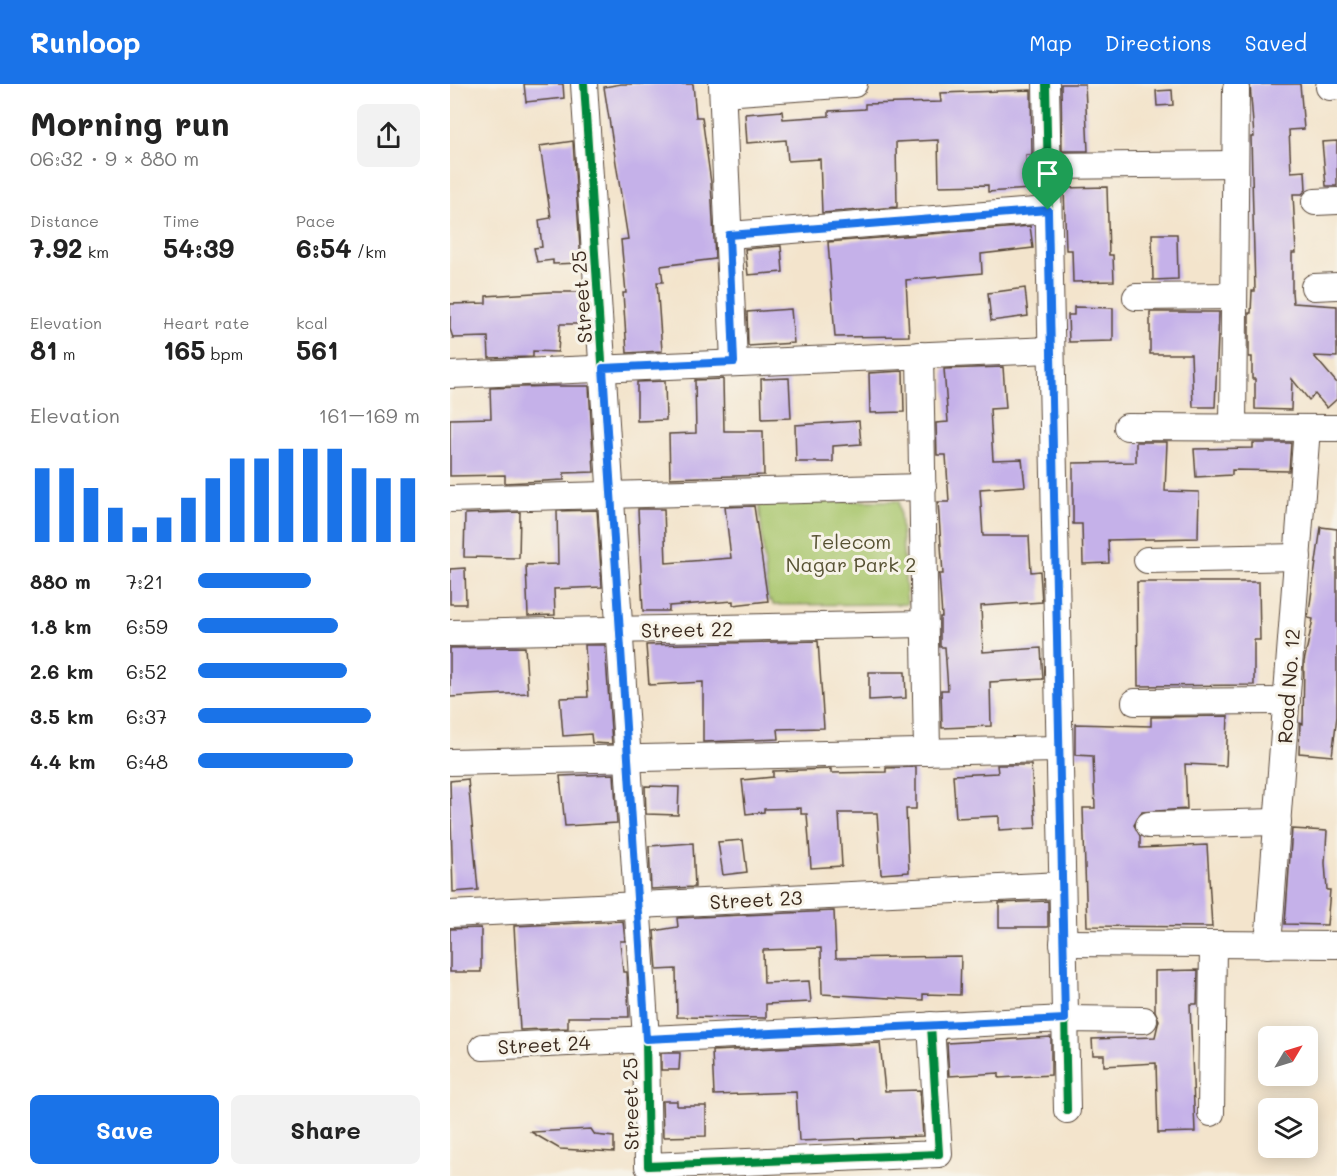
<!DOCTYPE html>
<html lang="en">
<head>
<meta charset="utf-8">
<style>
  :root { --surface:#fff; --page:#f2f2f2; --text:#222; --muted:#767676; --accent:#1a73e8 }
  body { margin:0; font-family:Mali,sans-serif; background:var(--page); color:var(--text); height:100vh; display:flex; flex-direction:column; font-size:22px; white-space:nowrap }
  * { box-sizing:border-box; margin:0 }
  p { font-size:20px; color:var(--muted) }
  .icon { flex:none; width:33px; height:33px; fill:none; stroke:currentColor; stroke-width:2; stroke-linecap:round; stroke-linejoin:round }
  .map { position:relative; flex:1; overflow:hidden }
  .sheet { display:flex; flex-direction:column; background:var(--surface); width:450px }
  .sheet>* { flex:none }
  .needle { width:39px; rotate:52deg }
  .tools { position:absolute; left:808px; top:942px; display:grid; gap:12px }
  .tools a { display:grid; place-items:center; width:60px; height:60px; border-radius:9px; background:var(--surface); box-shadow:0 3px 15px #0003; font-size:30px }
  .pin { position:absolute; display:grid; place-items:center; width:51px; height:51px; color:#fff; margin:-62px -26px; border-radius:50% 50% 50% 0; rotate:-45deg; box-shadow:0 0 6px #0007 }
  .pin .icon { rotate:45deg }
  .round { display:grid; place-items:center; flex:none; width:63px; height:63px; border-radius:9px; background:var(--page) }
  .head { display:flex; align-items:center; justify-content:space-between; height:102px; padding:0 30px }
  h1 { font-size:33px; font-weight:700; line-height:45px }
  .stats { display:grid; grid-template-columns:repeat(3,1fr); gap:9px; height:102px; padding:6px 30px }
  .stats div { display:grid; align-content:center }
  .stats b { font-size:26px; font-weight:700 }
  .stats small { font-size:16px; font-weight:400 }
  .stats p { font-size:16px }
  .chart { height:168px; padding:12px 30px }
  .chart p { display:flex; justify-content:space-between }
  .chart svg { width:100%; height:108px; margin-top:6px; stroke:var(--accent); stroke-width:6 }
  .action { display:flex; gap:12px; margin-top:auto; padding:12px 30px }
  .action a { flex:1; height:69px; border-radius:9px; background:var(--accent); color:#fff; font-size:24px; font-weight:700; line-height:69px; text-align:center }
  .action a+a { background:var(--page); color:var(--text) }
  ul { padding:0 30px; list-style:none; font-size:20px }
  li { display:grid; grid-template-columns:96px 72px 1fr; align-items:center; height:45px }
  li i { height:15px; border-radius:8px; background:var(--accent) }
  header { display:flex; align-items:center; gap:36px; box-sizing:border-box; height:84px; padding:0 30px; background:var(--accent); color:#fff }
  header strong { font-size:28px }
  nav { display:flex; gap:33px; margin-inline-start:auto; font-size:21px }
  main { display:flex; flex:1; min-height:0 }
  .map>svg:first-child { display:block }
</style>
</head>
<body>
<header>
<strong>Runloop</strong>
<nav><a>Map</a><a>Directions</a><a>Saved</a></nav>
</header>
<main>
<section class="sheet">
<div class="head"><div><h1>Morning run</h1><p>06:32 · 9 × 880 m</p></div><a class="round"><svg class="icon" aria-label="share" viewBox="0 0 24 24"><path d="M12 15V3M7 8l5-5 5 5M5 13v7h14v-7"/></svg></a></div>
<div class="stats">
<div><p>Distance</p><b>7.92<small> km</small></b></div>
<div><p>Time</p><b>54:39</b></div>
<div><p>Pace</p><b>6:54<small> /km</small></b></div>
</div>
<div class="stats">
<div><p>Elevation</p><b>81<small> m</small></b></div>
<div><p>Heart rate</p><b>165<small> bpm</small></b></div>
<div><p>kcal</p><b>561</b></div>
</div>
<div class="chart"><p><span>Elevation</span>161–169 m</p>
<svg viewBox="0 0 160 44" preserveAspectRatio="none"><path d="M5 44V14M15 44V14M25 44V22M35 44V30M45 44V38M55 44V34M65 44V26M75 44V18M85 44V10M95 44V10M105 44V6M115 44V6M125 44V6M135 44V14M145 44V18M155 44V18"/></svg>
</div>
<ul>
<li><b>880 m</b>7:21<i style="width:51%"></i></li>
<li><b>1.8 km</b>6:59<i style="width:63%"></i></li>
<li><b>2.6 km</b>6:52<i style="width:67%"></i></li>
<li><b>3.5 km</b>6:37<i style="width:78%"></i></li>
<li><b>4.4 km</b>6:48<i style="width:70%"></i></li>
</ul>
<div class="action"><a>Save</a><a>Share</a></div>
</section>
<div class="map">
<svg width="887" height="1092" viewBox="0 0 887 1092">
  <rect width="100%" height="100%" fill="#f7f3e8"/>
  <filter id="ink" filterUnits="userSpaceOnUse"><feTurbulence type="fractalNoise" baseFrequency=".0167" numOctaves="2"/><feDisplacementMap in="SourceGraphic" scale="12" xChannelSelector="R" yChannelSelector="G"/><feConvolveMatrix kernelMatrix="1 2 1 2 8 2 1 2 1" color-interpolation-filters="sRGB"/></filter>
  <filter id="wash" filterUnits="userSpaceOnUse"><feTurbulence type="fractalNoise" baseFrequency=".008" numOctaves="4" result="noise"/><feDisplacementMap in="SourceGraphic" scale="24" xChannelSelector="R" yChannelSelector="G"/><feGaussianBlur stdDeviation="1.35" result="paint"/><feColorMatrix in="noise" values="0 0 0 0 0 0 0 0 0 0 0 0 0 0 0 0 0 1.4 0 .05"/><feComposite in="paint" operator="in"/></filter>
  <g filter="url(#wash)">
    <rect width="100%" height="100%" fill="#f3e4cc"/>
    <path fill="#a9c66d" stroke="#727846" stroke-width="1.5" d="M309 417H449L457 520 323 521 322 517H318Z"/>
    <g id="blocks">
      <g fill="#c5b1e9">
        <path d="M74 0H113L114 14 76 18Z"/>
        <path d="M171 0H243L246 33H252L261 99 265 175 211 182 213 198H207L212 267 177 269 173 209H176L171 156 178 155 154 3Z"/>
        <path d="M611 0H635L638 67H612Z"/>
        <path d="M800 0H850L854 45 839 46 841 88 855 87 856 106 852 110H843L846 169H842V208L843 219 887 222V273L864 272 887 299V315L877 324 865 310 859 316 842 295 841 326 805 325V295H802V273H799V229H801L802 207H805L801 53H804Z"/>
        <path d="M581 6 582 71H576L579 105 538 108V101L489 102 488 56 446 58 447 123 372 129 370 75 338 77 336 56 297 59 295 30 332 27 333 35 379 32V27L415 25V20L491 18 490 9Z"/>
        <path d="M722 6 723 21 707 22 706 7Z"/>
        <path d="M123 57 131 179 103 180V176L87 178 84 164 92 163 89 136 101 134 90 62Z"/>
        <path d="M887 57V102H876L872 58Z"/>
        <path d="M657 103 659 171H663L664 197 623 198 622 166H616L614 104Z"/>
        <path d="M580 142 583 164 531 170 532 189 456 196 459 252 385 253 378 158Z"/>
        <path d="M702 150H727L728 195 703 196Z"/>
        <path d="M331 162 333 188 298 191 295 165Z"/>
        <path d="M575 204 578 232 541 237 538 209Z"/>
        <path d="M100 208H132L135 240H110L108 268 83 267V273L39 274 38 253 3 254 0 245V220L36 219V212Z"/>
        <path d="M624 223 663 224V257L619 258 618 231H624Z"/>
        <path d="M341 225 344 259 298 262 297 228Z"/>
        <path d="M700 228H769L765 323H743L741 270H700Z"/>
        <path d="M553 283 556 324 540 325 543 376 572 375 575 402 530 405 533 452H579L581 488 590 487 592 518 531 522 533 568 591 564 593 595 540 598 541 642 492 644 491 606H498L495 563H490V533H492L489 490H493L488 418H499L496 371H487L486 339 498 338 494 285Z"/>
        <path d="M453 287 454 328 420 329 419 289Z"/>
        <path d="M339 294 341 334 312 335 311 295Z"/>
        <path d="M273 295 274 347H313L314 391 220 394 219 350 246 349 245 296Z"/>
        <path d="M215 297 216 336 187 337V298Z"/>
        <path d="M102 302H139L144 388 114 389V396L55 399V391L0 392V335L41 334 40 304Z"/>
        <path d="M409 337 411 360 383 362V378H346L345 341Z"/>
        <path d="M686 358H717L715 407 749 408 748 454 658 456 659 479 633 480 632 440H623V379L686 378Z"/>
        <path d="M803 359H841L839 387 782 386V391L746 393 744 365 803 364Z"/>
        <path d="M304 422 318 517 283 521V517L219 522V527H193L188 425H214L216 479 281 474 275 423Z"/>
        <path d="M147 426 152 503 104 505 105 531 78 532 76 481 108 480 107 427Z"/>
        <path d="M70 428 69 474 14 473 15 430Z"/>
        <path d="M871 443 887 445V632L882 672 849 669 850 639 853 640 854 578 863 535 858 534Z"/>
        <path d="M15 484 16 520H0V485Z"/>
        <path d="M687 498H809L810 556H804V601L688 602Z"/>
        <path d="M368 557 374 644 328 645 329 655 253 658V598L199 601 196 561Z"/>
        <path d="M135 561H155L162 660 142 659 141 650 113 652 110 614 138 613Z"/>
        <path d="M75 563 78 609 0 613V564Z"/>
        <path d="M419 588H455L456 614 419 616Z"/>
        <path d="M778 632 776 682 735 680 737 725 692 728 684 741 690 752V764L757 761 762 843 637 842 633 724H645L643 672 625 671V640L701 642V633Z"/>
        <path d="M547 681H581L586 744 549 746V732L506 734 503 691 548 689Z"/>
        <path d="M466 683V725H456L459 788 431 790 427 729H389L392 782 361 784 357 730H351V724L314 725V728L296 730 292 696 323 693V687L381 685V689L436 688V684Z"/>
        <path d="M164 690 167 739 115 742 110 692Z"/>
        <path d="M18 695 28 806 3 808 0 697Z"/>
        <path d="M195 702 229 703 228 731 196 730Z"/>
        <path d="M842 745 877 747 875 779 877 806H880L877 841 835 840Z"/>
        <path d="M293 756 297 788 273 791 268 758Z"/>
        <path d="M243 759 245 803 201 805 199 762Z"/>
        <path d="M598 817V843H549V819Z"/>
        <path d="M384 827 386 874 511 872 510 911 473 910V916L372 910 371 864 313 866 314 899 359 897 361 918 316 920V934L227 933 226 885 207 886 204 847 228 843 227 834Z"/>
        <path d="M173 837 175 857H170L173 888H177L179 933H118V944L70 946 64 842Z"/>
        <path d="M31 844V888H0V845Z"/>
        <path d="M748 886 747 920H740L745 1048 708 1049 706 979 654 982V971H643L642 955 705 953 709 936 705 927V887Z"/>
        <path d="M601 953V991L549 994V989L499 992 497 959Z"/>
        <path d="M430 959 435 1007 470 1006 473 1052 349 1057 346 1008 264 1011 262 967Z"/>
        <path d="M211 969H230L229 986H211Z"/>
        <path d="M212 1017H227V1022H256V1052L213 1053Z"/>
        <path d="M141 1045 145 1051 164 1053V1068L110 1065 81 1048Z"/>
      </g>
    </g>
  </g>
  <g filter="url(#ink)">
    <use href="#blocks" fill-opacity="0" stroke="#574638" stroke-width="1.5"/>
    <g fill="none" stroke-linecap="round" stroke-linejoin="round">
      <g stroke="#574638" stroke-width="28">
        <g id="minor">
          <path d="M134 0 196 955 198 1082 489 1070 481 941"/>
          <path d="M272 0 284 278"/>
          <path d="M596 0 617 1026"/>
          <path d="M879 3 887 2"/>
          <path d="M273 9 404 0"/>
          <path d="M597 82 785 80"/>
          <path d="M865 118 887 117"/>
          <path d="M279 151 598 126"/>
          <path d="M864 203 887 202"/>
          <path d="M686 213 784 212"/>
          <path d="M470 271 477 668"/>
          <path d="M0 291 601 266"/>
          <path d="M677 343 887 344"/>
          <path d="M783 343 786 5"/>
          <path d="M0 415 473 403"/>
          <path d="M697 476 848 473"/>
          <path d="M0 549 475 540"/>
          <path d="M685 618 837 617"/>
          <path d="M0 678 609 665"/>
          <path d="M699 741 828 738"/>
          <path d="M0 830 612 801"/>
          <path d="M613 859 887 861"/>
          <path d="M818 861 857 344"/>
          <path d="M33 963 615 935 694 936"/>
          <path d="M761 1029 763 860"/>
        </g>
      </g>
      <use href="#minor" stroke="#fff" stroke-width="26"/>
      <g stroke="#f7f3e8" stroke-width="11">
        <g id="cycleway">
          <path d="M134 0 196 955 198 1082 489 1070 481 941"/>
          <path d="M596 0 617 1026"/>
        </g>
      </g>
      <use href="#cycleway" stroke="#00873e" stroke-width="8"/>
    </g>
  </g>
  <g fill="none" stroke-linecap="round" stroke-linejoin="round" filter="url(#ink)">
    <g stroke="#fff" stroke-width="12">
      <path id="route" d="M598 126 615 935 196 955 153 284 284 278 279 151Z"/>
    </g>
    <use href="#route" stroke="#1a73e8" stroke-width="8"/>
  </g>
  <g text-anchor="middle" dominant-baseline="central" stroke-width="6" stroke-linejoin="round" paint-order="stroke">
    <g font-size="20" fill="#3b2a1e" stroke="#f7f3e8">
      <text transform="translate(131 213) rotate(-94)">Street 25</text>
      <text transform="translate(237 545) rotate(-1)">Street 22</text>
      <text transform="translate(838 602) rotate(-86)">Road No. 12</text>
      <text transform="translate(306 815) rotate(-3)">Street 23</text>
      <text transform="translate(94 960) rotate(-3)">Street 24</text>
      <text transform="translate(180 1020) rotate(-91)">Street 25</text>
    </g>
    <g font-size="20" fill="#565132" stroke="#f7f3e8">
      <text x="401" y="457">Telecom<tspan x="401" dy="23">Nagar Park 2</tspan></text>
    </g>
  </g>
</svg>
<div class="tools">
<a><svg class="needle" viewBox="-14 -14 28 28"><path d="M0-13l5 13h-10z" fill="#e53935"/><path d="M0 13l5-13h-10z" fill="#767676"/></svg></a>
<a><svg class="icon" aria-label="layers" viewBox="0 0 24 24"><path d="M12 4l9 5-9 5-9-5zM3 14l9 5 9-5"/></svg></a>
</div>
<div class="pin" style="left:598px;top:126px;background:#1e9e55"><svg class="icon" aria-label="arrive" viewBox="0 0 24 24"><path d="M6 21V4h12l-3 4 3 4H6"/></svg></div>
</div>
</main>
</body>
</html>
